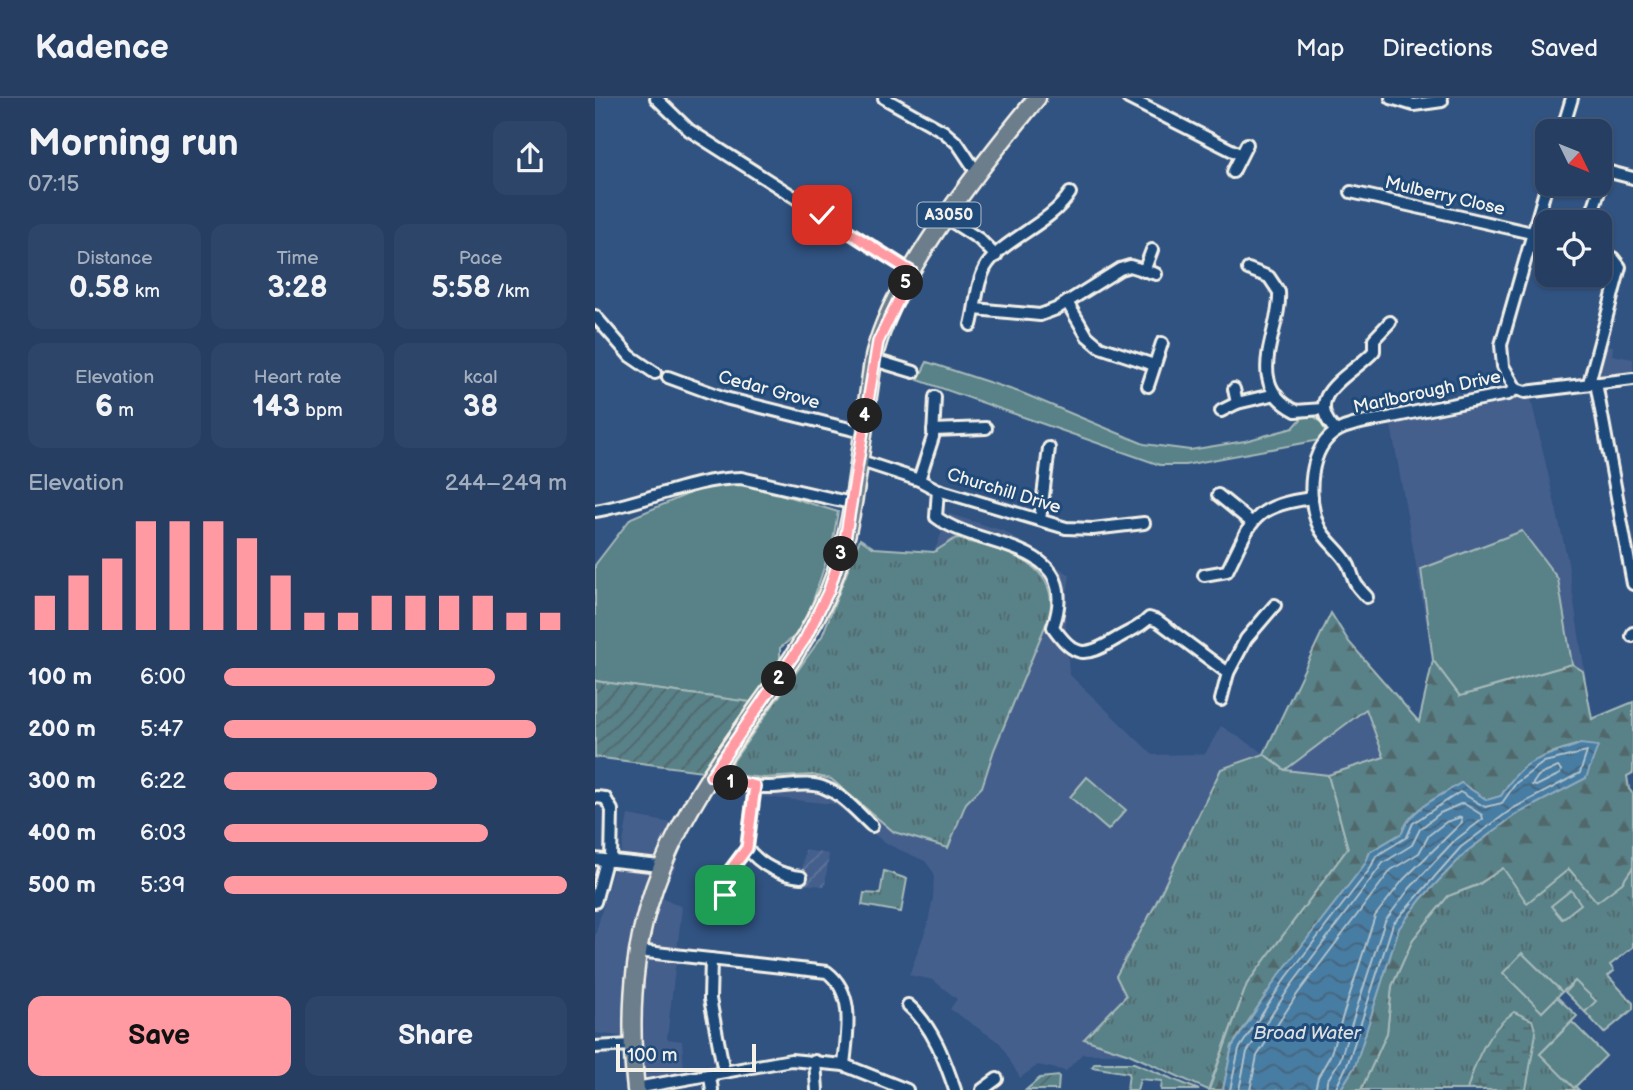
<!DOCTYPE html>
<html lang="en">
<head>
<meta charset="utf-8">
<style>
  :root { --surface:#253e62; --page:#2d4568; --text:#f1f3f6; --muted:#a3aebe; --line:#425777; --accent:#ff9aa2 }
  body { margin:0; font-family:"Balsamiq Sans",sans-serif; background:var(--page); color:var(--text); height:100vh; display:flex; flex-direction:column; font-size:26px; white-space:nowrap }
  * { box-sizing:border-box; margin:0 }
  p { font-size:23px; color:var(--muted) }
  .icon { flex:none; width:38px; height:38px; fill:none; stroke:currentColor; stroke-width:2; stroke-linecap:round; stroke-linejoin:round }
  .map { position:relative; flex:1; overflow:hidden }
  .panel { display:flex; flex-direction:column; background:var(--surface); width:595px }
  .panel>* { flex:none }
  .needle { width:46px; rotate:133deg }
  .tools { position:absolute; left:940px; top:21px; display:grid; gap:14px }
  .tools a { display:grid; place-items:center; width:77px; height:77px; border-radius:14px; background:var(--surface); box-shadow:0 2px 5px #0004,0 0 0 2px var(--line); font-size:35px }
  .scale { position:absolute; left:21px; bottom:18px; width:140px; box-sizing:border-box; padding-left:7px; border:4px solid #f4f1e8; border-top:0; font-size:19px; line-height:24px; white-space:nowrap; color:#f4f1e8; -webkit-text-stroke:5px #1f4a7a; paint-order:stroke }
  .pin { position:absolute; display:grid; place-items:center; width:60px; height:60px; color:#fff; margin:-30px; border-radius:14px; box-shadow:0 4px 10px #0006 }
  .km { position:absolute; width:35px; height:35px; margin:-18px; border-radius:50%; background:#222; color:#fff; font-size:19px; line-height:35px; text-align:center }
  .round { display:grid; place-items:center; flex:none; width:74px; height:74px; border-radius:14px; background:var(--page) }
  .summary { display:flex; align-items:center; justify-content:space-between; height:119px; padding:0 28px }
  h1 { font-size:38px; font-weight:600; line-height:52px }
  .stats { display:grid; grid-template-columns:repeat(3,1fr); gap:10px; height:119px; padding:7px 28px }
  .stats div { display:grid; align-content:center; border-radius:14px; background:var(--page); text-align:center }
  .stats b { font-size:30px; font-weight:600 }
  .stats small { font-size:19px; font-weight:400 }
  .stats p { font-size:19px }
  .chart { height:196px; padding:14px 28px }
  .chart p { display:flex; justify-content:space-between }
  .chart svg { width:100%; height:126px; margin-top:7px; stroke:var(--accent); stroke-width:6 }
  .primary-button { display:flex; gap:14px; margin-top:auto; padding:14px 28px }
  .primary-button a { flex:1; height:80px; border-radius:14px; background:var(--accent); color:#111; font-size:28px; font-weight:600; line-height:80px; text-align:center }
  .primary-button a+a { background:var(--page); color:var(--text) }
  ul { padding:0 28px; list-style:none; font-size:23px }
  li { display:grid; grid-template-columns:112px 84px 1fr; align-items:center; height:52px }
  li i { height:18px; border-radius:9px; background:var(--accent) }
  header { display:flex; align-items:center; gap:42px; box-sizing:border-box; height:98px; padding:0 35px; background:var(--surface); border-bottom:2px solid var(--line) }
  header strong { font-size:33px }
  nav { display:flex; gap:38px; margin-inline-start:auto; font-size:24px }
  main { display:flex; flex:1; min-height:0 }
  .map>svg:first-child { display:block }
</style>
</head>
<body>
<header>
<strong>Kadence</strong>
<nav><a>Map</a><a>Directions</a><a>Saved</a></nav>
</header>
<main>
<section class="panel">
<div class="summary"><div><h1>Morning run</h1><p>07:15</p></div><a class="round"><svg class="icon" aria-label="share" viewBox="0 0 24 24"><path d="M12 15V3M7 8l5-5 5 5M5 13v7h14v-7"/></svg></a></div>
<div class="stats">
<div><p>Distance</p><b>0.58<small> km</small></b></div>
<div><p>Time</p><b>3:28</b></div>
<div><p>Pace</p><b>5:58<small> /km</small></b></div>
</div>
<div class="stats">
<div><p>Elevation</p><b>6<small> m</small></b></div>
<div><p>Heart rate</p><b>143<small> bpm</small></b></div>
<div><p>kcal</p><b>38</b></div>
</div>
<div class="chart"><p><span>Elevation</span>244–249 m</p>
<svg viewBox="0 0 160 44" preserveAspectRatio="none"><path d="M5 44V32M15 44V25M25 44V19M35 44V6M45 44V6M55 44V6M65 44V12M75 44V25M85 44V38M95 44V38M105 44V32M115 44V32M125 44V32M135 44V32M145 44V38M155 44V38"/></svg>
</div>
<ul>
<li><b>100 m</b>6:00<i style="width:79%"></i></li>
<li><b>200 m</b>5:47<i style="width:91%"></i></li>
<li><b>300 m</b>6:22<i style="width:62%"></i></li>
<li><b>400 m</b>6:03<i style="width:77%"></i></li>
<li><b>500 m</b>5:39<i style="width:100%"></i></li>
</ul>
<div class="primary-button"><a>Save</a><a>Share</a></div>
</section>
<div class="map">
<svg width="1038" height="992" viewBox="0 0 1038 992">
  <defs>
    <pattern id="industrial-furrows" width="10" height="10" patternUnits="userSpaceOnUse" patternTransform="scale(1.75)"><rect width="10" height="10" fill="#445f8c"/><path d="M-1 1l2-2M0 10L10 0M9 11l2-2" fill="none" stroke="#60769c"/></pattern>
    <pattern id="grass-tufts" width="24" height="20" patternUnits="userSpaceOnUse" patternTransform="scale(1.75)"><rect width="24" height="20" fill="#588188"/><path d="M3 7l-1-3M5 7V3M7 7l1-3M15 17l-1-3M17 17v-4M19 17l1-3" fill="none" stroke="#51676a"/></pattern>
    <pattern id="forest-firs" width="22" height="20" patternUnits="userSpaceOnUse" patternTransform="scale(1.75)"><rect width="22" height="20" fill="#588188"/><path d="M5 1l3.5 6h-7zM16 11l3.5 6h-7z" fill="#51676a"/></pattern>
    <pattern id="wetland-marsh" width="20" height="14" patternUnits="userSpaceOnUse" patternTransform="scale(1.75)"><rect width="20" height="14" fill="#588188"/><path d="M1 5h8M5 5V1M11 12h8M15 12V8" fill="none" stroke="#51676a"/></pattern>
    <pattern id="garden-furrows" width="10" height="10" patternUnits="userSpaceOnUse" patternTransform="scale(1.75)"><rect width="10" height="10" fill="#588188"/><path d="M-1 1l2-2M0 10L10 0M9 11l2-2" fill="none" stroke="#51676a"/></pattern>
    <pattern id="water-waves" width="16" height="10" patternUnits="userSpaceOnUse" patternTransform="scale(1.75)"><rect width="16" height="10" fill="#467ba3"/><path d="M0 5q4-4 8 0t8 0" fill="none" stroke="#476479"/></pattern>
  </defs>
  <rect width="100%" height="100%" fill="#315382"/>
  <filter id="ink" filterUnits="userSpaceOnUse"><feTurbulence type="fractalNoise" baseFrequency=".0143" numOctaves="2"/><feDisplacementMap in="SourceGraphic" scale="14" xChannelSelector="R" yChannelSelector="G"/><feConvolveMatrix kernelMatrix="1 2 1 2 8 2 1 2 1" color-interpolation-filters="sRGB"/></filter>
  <g filter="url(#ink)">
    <g fill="#445f8c">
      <path d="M1008 247 1018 248 1017 257 1038 261V274L1004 278 1001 275Z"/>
      <path d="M936 301 972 459 997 621 844 586 838 562 796 327 904 302Z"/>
      <path d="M354 416 409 433 475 477 470 512 474 576 558 657 610 656 626 628 669 655 706 578 771 610 826 698 637 949 628 992H614L534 956H487L471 973 443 967 425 980 405 945 355 911 362 901 338 882 314 877 332 829 338 800 339 775 330 763 292 746 239 706 123 694 129 675 227 538 265 441 279 450 339 454Z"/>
      <path d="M33 717 77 725 64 753 82 767 65 798 87 809 72 941 87 943 89 973 29 986 25 938 0 935V838L18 772 26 757Z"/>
    </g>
    <path fill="url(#industrial-furrows)" d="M210 752 234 756 230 788 205 786Z"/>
    <g fill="url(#grass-tufts)" stroke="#a6b9b8" stroke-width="2">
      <path d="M361 440C402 453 461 459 456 514L399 652 387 689 371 705 353 750 299 734 236 681 217 677 170 680 129 676 227 538 265 441 279 450 339 454Z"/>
      <path d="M669 656 690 672 733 677 753 750 652 886 613 992 534 956 489 941 531 898 521 878 558 811 626 671Z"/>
      <path d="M909 769 974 770 1027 785 1038 769V849L1015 867 1019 873 1013 878 1038 905V911L1009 935 990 914 1000 903 980 883 967 894 928 856 947 914 962 899 982 918 945 956 984 992H766L792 935 797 888 818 841 853 798 883 787Z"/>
      <path d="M289 773 312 781 306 814 267 807 269 795 285 796Z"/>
      <path d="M500 965H539L604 992H566L567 983 545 981 542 992H532L534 975 497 969Z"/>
    </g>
    <path fill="url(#forest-firs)" stroke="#a6b9b8" stroke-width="2" d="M736 515 754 544 824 624 838 562 865 598 977 566 988 573 997 621 1038 604V675L1032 678 1034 691 1038 696V769L1027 785 1002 804 974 771 932 805 908 770 882 787 853 798 818 841 797 888 792 935 766 992H745L760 968 804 830 827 800 871 754 920 717 991 680 985 646C951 655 923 666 906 698L892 702 866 685C845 699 816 709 807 735L775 754 770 766 682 880 637 948 628 992H614L652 886 753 750 733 677 789 659 771 611 690 672 669 656Z"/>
    <path fill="url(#wetland-marsh)" stroke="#a6b9b8" stroke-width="2" d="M919 914 937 922 941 935 931 992H872C881 961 892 933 919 914Z"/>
    <g fill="#588188" stroke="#a6b9b8" stroke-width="2">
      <path d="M332 264 427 295 549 346 595 352 650 343 698 330 707 320 717 317C727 324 731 328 730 341L590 367H565L323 282Z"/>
      <path d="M146 384 243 414 238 442 214 515 203 535 185 550V566L155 604 0 583V467L36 420 105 391Z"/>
      <path d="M927 433 963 481 977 566 865 598 838 562 826 471Z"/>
      <path d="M492 679 531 712 513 732 475 699Z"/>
      <path d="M976 792 986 806 967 821 956 808Z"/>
      <path d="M927 855 967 894 947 914 908 875Z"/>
      <path d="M980 883 1001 903 990 914 970 894Z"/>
      <path d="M977 924 1011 958 979 990 945 956Z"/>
    </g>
    <g fill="url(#garden-furrows)" stroke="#a6b9b8" stroke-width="2">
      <path d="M0 583 155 604 107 673 0 659Z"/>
      <path d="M464 978 463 992H431L445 980Z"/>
    </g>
    <path fill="url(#water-waves)" stroke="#8caabf" stroke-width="2" d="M985 646 1003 648 991 680 920 717 871 754 827 800 804 830 760 968 745 992H628L637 949 682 880 770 766 775 754 807 735C816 709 845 699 866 685L892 702 906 698C929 658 946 661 985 646Z"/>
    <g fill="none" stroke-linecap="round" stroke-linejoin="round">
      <g stroke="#aec2cc" stroke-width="2">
        <path d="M963 669 966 672 965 676 941 688 937 687 943 678Z"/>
        <path d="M635 992 644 951 688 884 775 771 781 758 812 739 818 725 865 694 890 709 907 705 921 685 949 664 992 654 985 675 917 711 866 749 798 826 753 965 740 992"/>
        <path d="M644 992 652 954 695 889 788 765 817 747 825 731 845 715 868 705 887 717 888 721 859 743 815 790 790 823 745 962 732 983 731 992"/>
        <path d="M655 992 662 958 703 895 796 772 824 755 834 737 851 724 866 719 867 724 808 782 780 818 735 958 723 979 720 992"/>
      </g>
      <g stroke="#f4f1e8" stroke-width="16">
        <g id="street">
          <path d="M61 0 94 32 317 174"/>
          <path d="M289 0 348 33 363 46 383 76"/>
          <path d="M533 0 646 57"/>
          <path d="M796 0 819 7 847 3"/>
          <path d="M967 33 977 0"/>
          <path d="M638 74 652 46"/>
          <path d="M756 94 937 135"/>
          <path d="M998 112 1009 78 1015 74 1038 80"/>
          <path d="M351 120 384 141 401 158"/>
          <path d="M653 171 674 179 684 194C687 233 646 285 701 313L728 311"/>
          <path d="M549 173 557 152"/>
          <path d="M472 204 492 238 505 249 559 267"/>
          <path d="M380 211 445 217 461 211 525 171 535 168 561 176"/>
          <path d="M0 218 35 258 60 275"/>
          <path d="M376 227C381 208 381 187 390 170 406 141 454 128 475 95"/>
          <path d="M279 262 319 274"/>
          <path d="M73 279 130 300 267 334"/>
          <path d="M994 285 1025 169 1018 160 1004 156"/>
          <path d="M1001 285 1038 486"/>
          <path d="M553 288 567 245"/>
          <path d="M639 291 642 305 681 296"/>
          <path d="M921 291 908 268 906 247 952 86"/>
          <path d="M921 291 930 294 1038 281"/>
          <path d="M626 313 642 305"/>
          <path d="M338 332 391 330"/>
          <path d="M741 333C705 297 758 277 779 253V241L795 224"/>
          <path d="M263 362 324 382 343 392 471 430 498 431 549 425"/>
          <path d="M324 382 338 339 340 299"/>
          <path d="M343 392 341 419C385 453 489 441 458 529 480 560 489 560 521 541 532 534 545 530 554 520L563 523 633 575 626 602"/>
          <path d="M623 397 656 424"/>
          <path d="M0 413C50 405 95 381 146 380L256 405"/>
          <path d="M445 422 454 350"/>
          <path d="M609 477 632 473C657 423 656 408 717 400"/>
          <path d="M772 499C757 483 761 486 754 468 747 453 731 444 724 429 711 401 713 348 744 332 760 324 780 323 797 319 835 311 874 303 913 296L921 291"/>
          <path d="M1037 538 1038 535"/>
          <path d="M633 575 651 541 680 507"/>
          <path d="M115 679C135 685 155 690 175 689 193 689 213 683 230 690 248 697 263 715 277 728"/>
          <path d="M160 688 152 750C165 767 185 777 206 779"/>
          <path d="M1 699 10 700 17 712 16 763"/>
          <path d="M0 761 65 768"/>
          <path d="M130 797 134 774 152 750"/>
          <path d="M0 804 11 763"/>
          <path d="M43 853 232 874C261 896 252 935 249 967"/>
          <path d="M116 861 115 901 129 974"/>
          <path d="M313 907C338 928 350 963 360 992"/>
          <path d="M0 949 36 947"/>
          <path d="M220 963 222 992"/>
          <path d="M115 978 117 992"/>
          <path d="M41 990 196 962 249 967 312 992"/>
          <path d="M387 992 402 981"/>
        </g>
      </g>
      <g stroke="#f4f1e8" stroke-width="21">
        <path id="primary" d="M41 992C26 851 56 761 137 646 172 596 210 549 234 492 259 432 264 362 273 298 276 280 277 261 283 244 307 167 390 63 442 0"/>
      </g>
      <use href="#street" stroke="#1f4a7a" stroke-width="10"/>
      <use href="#primary" stroke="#6c7d8c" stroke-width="16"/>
    </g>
  </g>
  <g fill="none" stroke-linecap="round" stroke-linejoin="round" filter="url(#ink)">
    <g stroke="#fff" stroke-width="14">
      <path id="route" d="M130 797 134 774 152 750 160 688 116 678 210 541 234 492 250 442 283 244 317 174 227 117"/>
    </g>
    <use href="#route" stroke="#ff9aa2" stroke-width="9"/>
  </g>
  <g text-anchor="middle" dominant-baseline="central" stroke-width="6" stroke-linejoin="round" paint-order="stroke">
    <rect fill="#1f4a7a" stroke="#b4bfc7" stroke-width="2" x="322.5" y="104.5" width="63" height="25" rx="5"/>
    <g font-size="16" font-weight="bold" fill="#f4f1e8">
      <text x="354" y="117">A3050</text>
    </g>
    <g font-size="18" fill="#f4f1e8" stroke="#1f4a7a">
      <text transform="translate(850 98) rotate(13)">Mulberry Close</text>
      <text transform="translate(174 292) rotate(15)">Cedar Grove</text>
      <text transform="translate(832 294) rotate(-12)">Marlborough Drive</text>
      <text transform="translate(409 393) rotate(17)">Churchill Drive</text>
    </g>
    <g font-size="19" font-style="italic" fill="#dadfde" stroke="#1f4a7a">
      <text x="712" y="935">Broad Water</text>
    </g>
  </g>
</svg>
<div class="tools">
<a><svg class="needle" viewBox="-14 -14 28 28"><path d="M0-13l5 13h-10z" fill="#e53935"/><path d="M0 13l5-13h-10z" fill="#a3aebe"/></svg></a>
<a><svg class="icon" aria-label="locate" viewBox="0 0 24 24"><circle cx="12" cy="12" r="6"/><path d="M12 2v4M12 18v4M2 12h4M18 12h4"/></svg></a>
</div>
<div class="scale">100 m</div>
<div class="pin" style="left:130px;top:797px;background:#1e9e55"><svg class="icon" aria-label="arrive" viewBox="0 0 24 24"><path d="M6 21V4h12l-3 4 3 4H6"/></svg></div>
<div class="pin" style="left:227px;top:117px;background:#d93025"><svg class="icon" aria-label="check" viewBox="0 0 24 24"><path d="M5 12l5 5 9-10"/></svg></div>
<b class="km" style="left:136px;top:685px">1</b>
<b class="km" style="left:184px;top:581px">2</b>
<b class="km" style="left:246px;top:456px">3</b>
<b class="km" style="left:270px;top:318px">4</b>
<b class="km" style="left:311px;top:185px">5</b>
</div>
</main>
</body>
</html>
